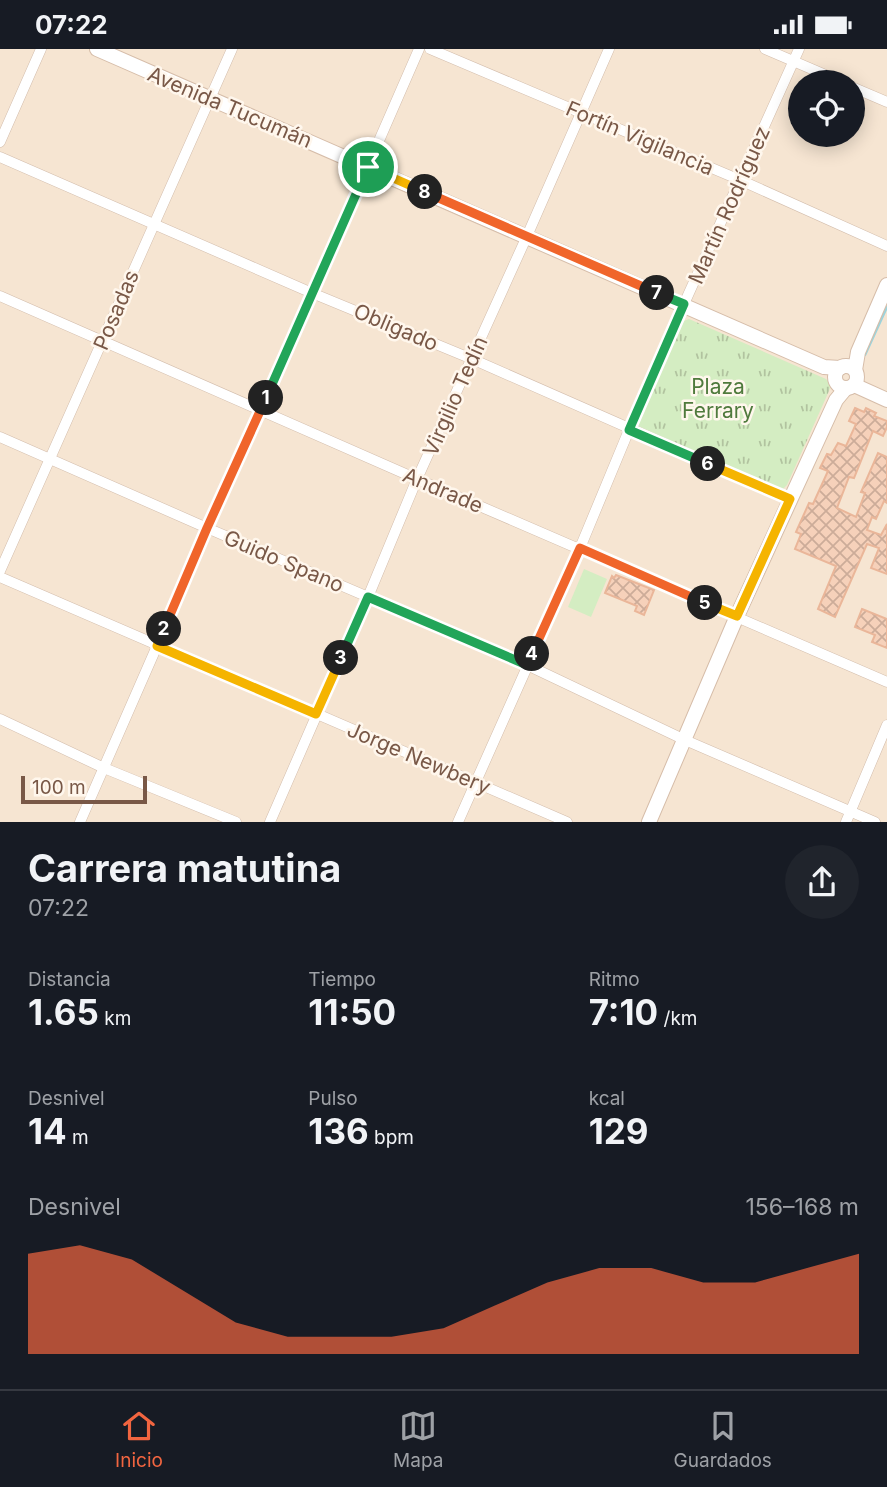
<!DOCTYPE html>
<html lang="es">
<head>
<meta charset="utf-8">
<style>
  :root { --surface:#171b24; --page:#20242c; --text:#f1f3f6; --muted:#9ea1a6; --line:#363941; --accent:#f16540 }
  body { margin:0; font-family:Inter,sans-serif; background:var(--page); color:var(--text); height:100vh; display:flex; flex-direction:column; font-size:26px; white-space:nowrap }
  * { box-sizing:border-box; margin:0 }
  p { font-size:23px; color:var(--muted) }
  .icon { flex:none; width:38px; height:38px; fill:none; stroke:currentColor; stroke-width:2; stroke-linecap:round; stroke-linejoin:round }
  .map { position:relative; height:773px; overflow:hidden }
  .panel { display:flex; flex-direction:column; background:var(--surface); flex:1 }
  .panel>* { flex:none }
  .buttons { position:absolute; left:788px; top:21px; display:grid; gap:14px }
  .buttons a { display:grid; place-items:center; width:77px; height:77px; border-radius:50%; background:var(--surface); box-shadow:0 4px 18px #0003; font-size:35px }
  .scale { position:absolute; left:21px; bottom:18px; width:126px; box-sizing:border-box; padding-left:7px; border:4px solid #795847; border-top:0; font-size:19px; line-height:24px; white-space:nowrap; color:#795847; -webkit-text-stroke:5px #fff7ed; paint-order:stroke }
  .pin { position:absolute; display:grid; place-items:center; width:60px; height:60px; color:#fff; margin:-30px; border:4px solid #fff; border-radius:50%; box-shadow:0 2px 7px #0007 }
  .km { position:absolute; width:35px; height:35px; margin:-18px; border-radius:50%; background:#222; color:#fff; font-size:19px; line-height:35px; text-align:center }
  .round { display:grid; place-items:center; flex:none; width:74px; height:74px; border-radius:37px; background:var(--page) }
  .headline { display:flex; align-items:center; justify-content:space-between; height:119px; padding:0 28px }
  h1 { font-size:38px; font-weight:700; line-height:52px }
  .metrics { display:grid; grid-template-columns:repeat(3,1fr); gap:10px; height:119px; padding:7px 28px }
  .metrics div { display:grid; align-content:center }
  .metrics b { font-size:35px; font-weight:700 }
  .metrics small { font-size:19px; font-weight:400 }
  .metrics p { font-size:19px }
  .chart { height:196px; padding:14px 28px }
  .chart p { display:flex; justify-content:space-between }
  .chart svg { width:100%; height:126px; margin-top:7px; fill:var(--accent); opacity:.7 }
  .status { display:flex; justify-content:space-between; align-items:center; height:49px; padding:0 35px; background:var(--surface); direction:ltr }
  .status svg { height:19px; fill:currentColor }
  .tab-bar { display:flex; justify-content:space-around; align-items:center; height:98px; border-top:2px solid var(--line); background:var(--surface); font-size:19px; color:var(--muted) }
  .tab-bar a { display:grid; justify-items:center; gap:4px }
  .tab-bar .selected { color:var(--accent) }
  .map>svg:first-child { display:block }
</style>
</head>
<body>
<div class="status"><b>07:22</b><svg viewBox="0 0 49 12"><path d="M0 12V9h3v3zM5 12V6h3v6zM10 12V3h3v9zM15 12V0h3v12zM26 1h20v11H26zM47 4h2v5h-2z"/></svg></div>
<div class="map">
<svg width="887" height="773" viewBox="0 0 887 773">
  <defs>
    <pattern id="park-tufts" width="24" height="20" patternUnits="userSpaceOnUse" patternTransform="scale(1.75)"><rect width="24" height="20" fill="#d4edc2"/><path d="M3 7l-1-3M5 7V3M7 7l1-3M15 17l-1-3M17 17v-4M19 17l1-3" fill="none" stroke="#b1c39f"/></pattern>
    <pattern id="building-cross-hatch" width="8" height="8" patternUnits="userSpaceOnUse" patternTransform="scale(1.75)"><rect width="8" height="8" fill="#f6d1ba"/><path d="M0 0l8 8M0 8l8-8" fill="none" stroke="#ccac99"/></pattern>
  </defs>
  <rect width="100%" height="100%" fill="#fef4e5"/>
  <path fill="#f6e5d2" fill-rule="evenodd" d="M0 0H887V773H0ZM800 33H852V86H800Z"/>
  <path fill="#d4edc2" d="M584 520 607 530 591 568 568 558Z"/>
  <path fill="url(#park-tufts)" d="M689 270 826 330 831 335 829 342 787 436 782 441H779L637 378 636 375 681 273Z"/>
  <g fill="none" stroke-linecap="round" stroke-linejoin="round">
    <path stroke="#9cd3dc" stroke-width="2.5" d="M865 306 887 258"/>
  </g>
  <g fill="url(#building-cross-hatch)" stroke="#eab699" stroke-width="2">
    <path d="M855 359 864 363 866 359 876 364 874 367 887 372V378L883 387 873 382 854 429 849 428 837 459 856 468 865 444 861 443 878 404 887 408V454L884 452 876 470 872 468 867 481 881 486 887 475V525L871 519 879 499 867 495 835 568 818 560 836 517 795 500 801 485 796 483 809 454 813 455 828 422 820 419 827 405 831 406 838 394 846 397 856 375 849 372Z"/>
    <path d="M616 526 654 541 644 566 635 562 637 557 605 544 612 527 614 529Z"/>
    <path d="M862 560 887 570V599L872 593 875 586 855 578Z"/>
  </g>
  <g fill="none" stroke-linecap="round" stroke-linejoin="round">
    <g stroke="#d3bdac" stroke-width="11">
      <g id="street">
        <path d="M430 0 740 131 887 197"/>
        <path d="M765 0 842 33"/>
        <path d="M852 38 887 53"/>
        <path d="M0 93 41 0"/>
        <path d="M0 108 312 244 472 310 790 450"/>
        <path d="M0 247 417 430 887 633"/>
        <path d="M0 388 207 479 527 616 685 691 875 773"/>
        <path d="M0 522 232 0"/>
        <path d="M0 528 567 773"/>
        <path d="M0 670 104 719 236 773"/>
        <path d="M80 773 157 597 207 479 261 362 419 0"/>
        <path d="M270 773 368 548 417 430 527 187 609 0"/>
        <path d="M458 773 580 499 629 381 684 255 799 0"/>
        <path d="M846 773 887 676"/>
      </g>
    </g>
    <g stroke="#d6bda9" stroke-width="16">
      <g id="secondary">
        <path d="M97 0 824 318 840 319"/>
        <circle cx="846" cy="328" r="11"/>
        <path d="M855 321 858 303 887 236"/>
        <path d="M854 336 887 351"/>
        <path d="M649 773 737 567 836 351 846 339"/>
      </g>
    </g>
    <use href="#street" stroke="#fff" stroke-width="10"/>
    <use href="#secondary" stroke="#fff" stroke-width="14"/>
  </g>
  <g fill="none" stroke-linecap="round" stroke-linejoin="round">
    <g stroke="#fff" stroke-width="14">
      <path id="split-1" d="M266 349 368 118"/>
    </g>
    <g stroke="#fff" stroke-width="14">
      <path id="split-2" d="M164 580 207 479 266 349"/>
    </g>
    <g stroke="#fff" stroke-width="14">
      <path id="split-3" d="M164 580 157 597 316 665 341 609"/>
    </g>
    <g stroke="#fff" stroke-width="14">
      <path id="split-4" d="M341 609 368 548 527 616 532 605"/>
    </g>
    <g stroke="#fff" stroke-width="14">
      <path id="split-5" d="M532 605 580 499 705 554"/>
    </g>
    <g stroke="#fff" stroke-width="14">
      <path id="split-6" d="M705 554 737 567 790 450 708 415"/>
    </g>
    <g stroke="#fff" stroke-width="14">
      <path id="split-7" d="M657 244 684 255 629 381 708 415"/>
    </g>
    <g stroke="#fff" stroke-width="14">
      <path id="split-8" d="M425 143 657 244"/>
    </g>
    <g stroke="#fff" stroke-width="14">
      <path id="split-9" d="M368 118 425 143"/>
    </g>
    <use href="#split-1" stroke="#22a559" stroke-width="9"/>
    <use href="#split-2" stroke="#f0652b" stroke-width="9"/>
    <use href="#split-3" stroke="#f5b400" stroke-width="9"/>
    <use href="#split-4" stroke="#22a559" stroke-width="9"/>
    <use href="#split-5" stroke="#f0652b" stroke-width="9"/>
    <use href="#split-6" stroke="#f5b400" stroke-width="9"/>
    <use href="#split-7" stroke="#22a559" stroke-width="9"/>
    <use href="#split-8" stroke="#f0652b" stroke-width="9"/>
    <use href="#split-9" stroke="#f5b400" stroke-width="9"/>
  </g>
  <g text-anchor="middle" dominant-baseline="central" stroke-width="5" stroke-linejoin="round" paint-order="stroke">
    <g font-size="21" fill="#795847" stroke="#fff7ed">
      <text transform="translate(230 58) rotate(23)">Avenida Tucumán</text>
      <text transform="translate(640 89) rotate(23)">Fortín Vigilancia</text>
      <text transform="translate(729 156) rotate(-66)">Martín Rodríguez</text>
      <text transform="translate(116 261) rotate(-67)">Posadas</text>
      <text transform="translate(396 278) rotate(23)">Obligado</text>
      <text transform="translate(455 347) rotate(-66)">Virgilio Tedín</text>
      <text transform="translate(443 441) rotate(23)">Andrade</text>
      <text transform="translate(284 512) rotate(23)">Guido Spano</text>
      <text transform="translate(419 709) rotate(23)">Jorge Newbery</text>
    </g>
    <g font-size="21" fill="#4f7a3c" stroke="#fff7ed">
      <text x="718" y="337">Plaza<tspan x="718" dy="24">Ferrary</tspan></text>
    </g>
  </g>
</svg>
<div class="buttons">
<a><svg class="icon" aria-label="locate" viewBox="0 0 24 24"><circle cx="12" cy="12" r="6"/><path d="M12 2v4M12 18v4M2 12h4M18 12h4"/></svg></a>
</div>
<div class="scale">100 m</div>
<div class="pin" style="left:368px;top:118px;background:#1e9e55"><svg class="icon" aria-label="arrive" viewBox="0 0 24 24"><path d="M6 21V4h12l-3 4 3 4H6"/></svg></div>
<b class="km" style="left:266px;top:349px">1</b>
<b class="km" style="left:164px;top:580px">2</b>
<b class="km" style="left:341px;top:609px">3</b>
<b class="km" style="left:532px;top:605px">4</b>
<b class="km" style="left:705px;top:554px">5</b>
<b class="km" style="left:708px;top:415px">6</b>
<b class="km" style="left:657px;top:244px">7</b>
<b class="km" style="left:425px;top:143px">8</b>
</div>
<section class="panel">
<div class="headline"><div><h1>Carrera matutina</h1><p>07:22</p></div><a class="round"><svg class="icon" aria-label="share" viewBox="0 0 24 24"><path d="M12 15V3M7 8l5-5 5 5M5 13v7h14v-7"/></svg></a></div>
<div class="metrics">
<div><p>Distancia</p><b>1.65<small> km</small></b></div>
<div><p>Tiempo</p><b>11:50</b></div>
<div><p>Ritmo</p><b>7:10<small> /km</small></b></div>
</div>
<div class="metrics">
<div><p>Desnivel</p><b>14<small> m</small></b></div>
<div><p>Pulso</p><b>136<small> bpm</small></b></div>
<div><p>kcal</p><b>129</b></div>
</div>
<div class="chart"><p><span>Desnivel</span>156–168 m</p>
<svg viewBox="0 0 160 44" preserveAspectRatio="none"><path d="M0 44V9L10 6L20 11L30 22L40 33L50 38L60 38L70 38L80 35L90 27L100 19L110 14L120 14L130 19L140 19L150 14L160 9V44z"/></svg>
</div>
</section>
<nav class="tab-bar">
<a class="selected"><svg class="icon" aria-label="home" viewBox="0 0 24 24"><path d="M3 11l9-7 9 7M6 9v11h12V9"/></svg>Inicio</a>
<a><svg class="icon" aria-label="map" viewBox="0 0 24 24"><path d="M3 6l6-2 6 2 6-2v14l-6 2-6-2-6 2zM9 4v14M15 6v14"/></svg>Mapa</a>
<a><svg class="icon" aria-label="saved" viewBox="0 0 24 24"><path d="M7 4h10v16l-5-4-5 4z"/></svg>Guardados</a>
</nav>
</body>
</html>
